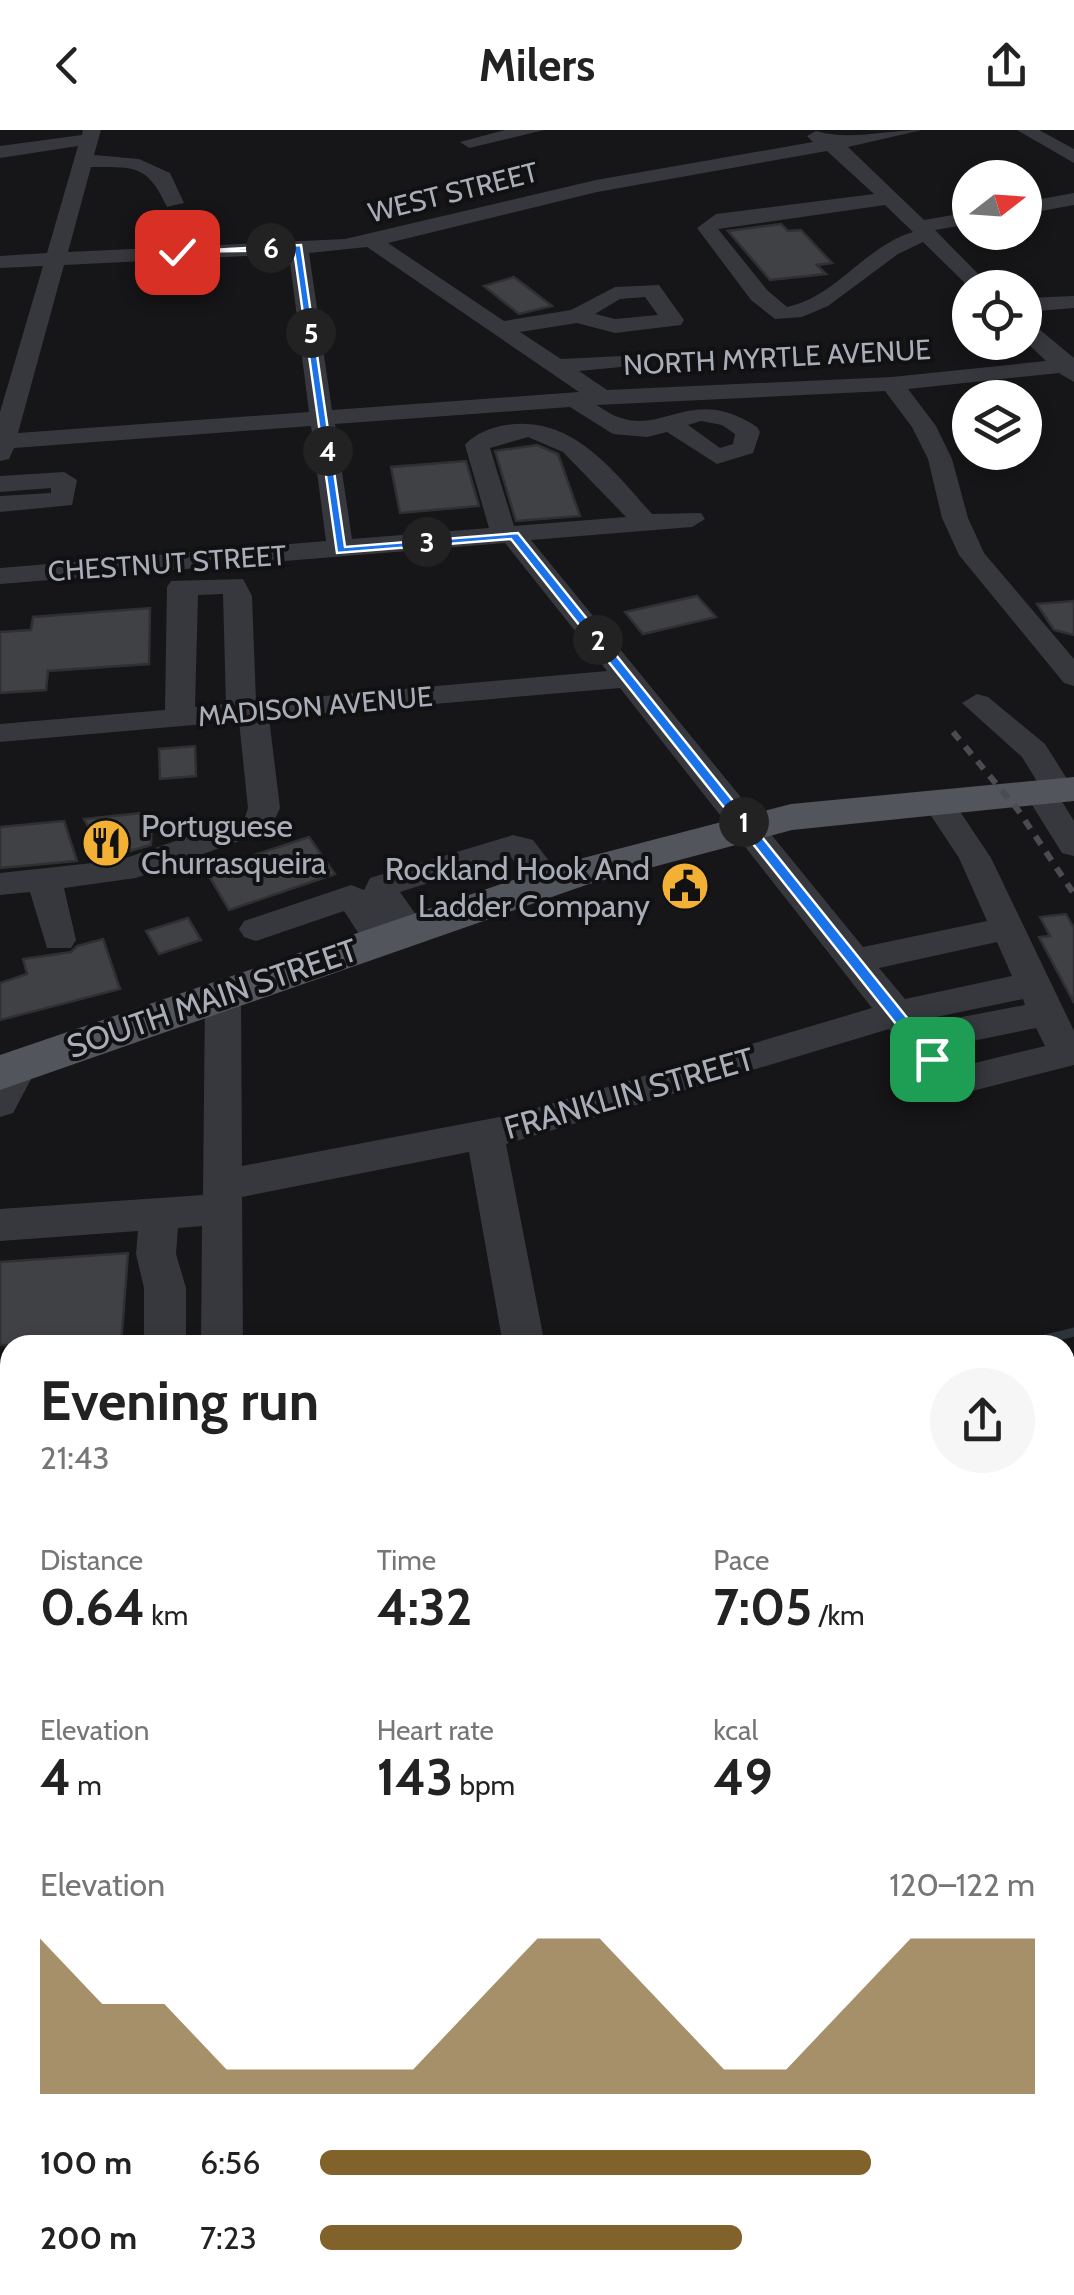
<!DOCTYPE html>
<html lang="en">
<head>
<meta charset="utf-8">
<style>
  :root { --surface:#fff; --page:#f6f6f6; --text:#222; --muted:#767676; --accent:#80622a }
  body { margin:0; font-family:Cabin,sans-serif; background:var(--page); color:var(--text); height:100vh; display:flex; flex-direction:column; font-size:38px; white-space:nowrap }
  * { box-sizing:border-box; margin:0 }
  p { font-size:32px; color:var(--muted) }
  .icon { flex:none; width:55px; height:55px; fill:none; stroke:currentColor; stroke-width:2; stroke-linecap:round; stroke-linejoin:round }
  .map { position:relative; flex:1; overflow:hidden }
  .sheet { position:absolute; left:0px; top:1205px; width:1075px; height:960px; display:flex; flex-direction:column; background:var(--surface); border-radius:30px 30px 0 0; box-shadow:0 5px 15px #0003 }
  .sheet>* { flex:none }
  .needle { width:65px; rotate:73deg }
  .fabs { position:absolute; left:952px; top:30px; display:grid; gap:20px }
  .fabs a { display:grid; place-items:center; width:90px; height:90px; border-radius:50%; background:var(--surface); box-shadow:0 5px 15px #0003; font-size:50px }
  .pin { position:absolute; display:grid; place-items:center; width:85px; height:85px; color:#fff; margin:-42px; border-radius:20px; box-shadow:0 5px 15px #0006 }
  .km { position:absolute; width:50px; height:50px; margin:-25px; border-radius:50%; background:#222; color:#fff; font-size:28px; line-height:50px; text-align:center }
  .round { display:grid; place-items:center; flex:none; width:105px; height:105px; border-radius:52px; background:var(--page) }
  .overview { display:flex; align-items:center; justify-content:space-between; height:170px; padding:0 40px }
  h1 { font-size:55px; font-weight:700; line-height:75px }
  .figures { display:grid; grid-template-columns:repeat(3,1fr); gap:15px; height:170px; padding:10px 40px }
  .figures div { display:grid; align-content:center }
  .figures b { font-size:50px; font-weight:700 }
  .figures small { font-size:28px; font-weight:400 }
  .figures p { font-size:28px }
  .chart { height:280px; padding:20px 40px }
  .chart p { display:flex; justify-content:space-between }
  .chart svg { width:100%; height:180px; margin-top:10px; fill:var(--accent); opacity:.7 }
  ul { padding:0 40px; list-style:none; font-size:32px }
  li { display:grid; grid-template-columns:160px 120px 1fr; align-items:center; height:75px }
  li i { height:25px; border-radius:12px; background:var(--accent) }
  header { display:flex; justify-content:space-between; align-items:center; height:130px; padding:0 40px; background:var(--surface); font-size:45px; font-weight:700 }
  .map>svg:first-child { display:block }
</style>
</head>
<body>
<header><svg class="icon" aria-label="back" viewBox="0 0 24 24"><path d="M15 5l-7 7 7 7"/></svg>Milers<svg class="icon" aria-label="share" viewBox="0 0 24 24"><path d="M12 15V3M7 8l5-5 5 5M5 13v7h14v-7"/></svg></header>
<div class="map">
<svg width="1074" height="2165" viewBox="0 0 1074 2165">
  <rect width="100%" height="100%" fill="#161618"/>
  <g fill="#1e261f">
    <path d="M1074 1265V1513L1065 1509V1268Z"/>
    <path d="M1065 1563 1074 1568V1779L1065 1796Z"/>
  </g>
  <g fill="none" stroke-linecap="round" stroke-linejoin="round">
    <path stroke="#2c353c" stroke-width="9" d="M1021 1215 1074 1202"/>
  </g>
  <g fill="#404145" stroke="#303034" stroke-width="2.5">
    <path d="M781 94 788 101 801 100 832 133 817 135 826 144 770 150 728 101Z"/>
    <path d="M514 147 552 176 519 184 484 156Z"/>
    <path d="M537 315 558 324 580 386 516 391 495 321Z"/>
    <path d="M466 331 479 376 400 383 391 337Z"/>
    <path d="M697 466 716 487 643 504 625 482Z"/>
    <path d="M1074 471V505L1054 500 1037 474Z"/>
    <path d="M150 478 149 534 48 541 46 560 0 563V502L31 500 33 487Z"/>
    <path d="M195 616 196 646 160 649 159 619Z"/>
    <path d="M152 682 151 715 106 728 84 689Z"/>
    <path d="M64 691 77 731 0 738V697Z"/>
    <path d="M309 707 335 744 229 780 206 741Z"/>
    <path d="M1066 784 1074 798V873L1039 807 1050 806 1040 787Z"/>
    <path d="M188 788 201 810 159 824 146 801Z"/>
    <path d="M103 809 120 859 0 890V853L27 844 23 829 71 822 77 816Z"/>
    <path d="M128 1123 121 1215H0V1132Z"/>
  </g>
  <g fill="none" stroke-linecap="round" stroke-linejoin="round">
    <g fill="#37383d" fill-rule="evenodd">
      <path d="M83 0H101L94 25 139 29 170 43 184 73 167 77C147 35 137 37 91 37L68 122 345 109 596 50 813 12 807 6 816 1C849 11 886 0 922 0L848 17 924 90 970 82V94L935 100 992 158H970L923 112 898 124 828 176 802 187 775 189 751 170 697 98 716 84 874 64 827 21 597 62 388 113 504 191 571 180 615 157 659 155 684 190 681 195 615 203 577 193 520 202 561 229 642 225V235L579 241 607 260 892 247 1046 231 1025 211V192L1033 194 1074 228V252L1059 243 908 259 936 296 952 329 968 388 984 423 1074 529V556L1064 553 959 425 942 388 928 329 912 297 885 261 597 275C658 321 683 248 757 297L760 302 753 323 717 334 667 302 647 307 613 304 570 277 335 294 352 409 489 398 465 315C474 304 492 297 506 295 572 285 613 340 652 384L701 383 705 389 692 397 531 410 863 817 987 791 959 728 922 672 927 665H949L991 728 1074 901V935L949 967 936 963 889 899 506 1014 545 1215H503L469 1022 242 1067 243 1215H201L202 1096 178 1098 176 1124 186 1158V1215H144V1158L136 1124 138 1101 0 1111V1079L203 1065 205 865 210 856 223 853 236 856 241 865 242 1036 520 983 872 878 620 558 269 588 280 678 270 700 136 748 64 758 76 810 71 818H47L30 762 0 765V743L120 730 245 687 248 678 239 591 0 612V594L165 580 167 457 171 451 243 449 252 466 256 572 607 541 505 413 0 454V438L326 411 311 296 14 318 9 329 0 331V282L43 136 0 138V126L47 123 78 16 0 28V16L82 5ZM885 75 913 102C865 116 836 167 787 177L767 160 718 99ZM367 117 579 262 332 280 309 123ZM289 124 309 282 18 303 64 135ZM645 167 658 185 615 189 595 184 620 169ZM701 291 722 295 735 304 733 314 720 318 688 295ZM528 307 563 322 626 387 514 396 490 318ZM223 464 226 574 195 577 198 465ZM997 812 1012 846 905 869 879 838ZM1023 869 1025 875 925 894 922 890ZM1036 898 1045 916 958 937 943 917Z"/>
      <path d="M505 0H544L469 18 460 12Z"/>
      <path d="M1017 0H1039L1074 19V33Z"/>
      <path d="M1074 63V75L1025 84V72Z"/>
      <path d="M1074 166V178L1025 182V168Z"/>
      <path d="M64 342 77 350 72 375 0 382V366L51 363V358L0 362V346Z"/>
      <path d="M977 564 988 567 1045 614 1074 660 1070 668 1061 670 1074 691V726L1062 723 1024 662 1038 653 1022 627 962 573Z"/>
      <path d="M513 705 533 710 566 753 561 761H537L511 727 400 762 426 799 421 807 398 808 394 817C367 825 358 801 344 781L256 811 244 807 239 799 244 791 351 755 364 760 370 748Z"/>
      <path d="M19 922 32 926 38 936 13 983 0 987V937L6 926Z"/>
      <path d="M10 1263V1301L0 1302V1264Z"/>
      <path d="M10 1518V1566L0 1567V1519Z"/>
      <path d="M1074 1905V1972L1065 1976V1909Z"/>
      <rect x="184" y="2155" width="62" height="10"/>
      <path d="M493 2155H555L557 2165H495Z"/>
      <path d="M903 2155H968L964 2165H899Z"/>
    </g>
    <path fill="#53555c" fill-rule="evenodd" d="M1074 647V671L792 700 589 754 0 960V925L560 734 791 674Z"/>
    <path stroke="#4a4c52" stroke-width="6" stroke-dasharray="10 9" stroke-linecap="butt" d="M953 602 1018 680 1074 764"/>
  </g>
  <path fill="#1a73e8" stroke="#fff" stroke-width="2.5" d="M301 115 345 417 518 403 937 925V933H927L511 409 337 423 294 120 173 122Z"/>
  <defs>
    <g id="restaurant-disc" transform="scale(2.5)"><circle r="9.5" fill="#f2b134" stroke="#111113"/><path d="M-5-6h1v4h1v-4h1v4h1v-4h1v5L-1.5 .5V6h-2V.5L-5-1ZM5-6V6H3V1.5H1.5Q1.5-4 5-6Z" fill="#111"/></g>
    <g id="civic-disc" transform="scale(2.5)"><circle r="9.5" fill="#f2b134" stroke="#111113"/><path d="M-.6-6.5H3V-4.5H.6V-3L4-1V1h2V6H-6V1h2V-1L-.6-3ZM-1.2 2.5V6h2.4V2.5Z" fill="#111"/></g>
  </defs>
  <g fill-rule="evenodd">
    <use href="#restaurant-disc" x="106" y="713"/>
    <use href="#civic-disc" x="685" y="756"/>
  </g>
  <g text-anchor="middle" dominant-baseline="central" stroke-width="8" stroke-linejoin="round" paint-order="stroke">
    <g font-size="28" fill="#a8adb8" stroke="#111113">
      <text transform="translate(453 62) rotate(-14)">WEST STREET</text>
      <text transform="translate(777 227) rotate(-3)">NORTH MYRTLE AVENUE</text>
      <text transform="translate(167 433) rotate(-4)">CHESTNUT STREET</text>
      <text transform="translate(315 576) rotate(-5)">MADISON AVENUE</text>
    </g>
    <g font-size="32" fill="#a8adb8" stroke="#111113" text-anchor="start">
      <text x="141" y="695">Portuguese<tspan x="141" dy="37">Churrasqueira</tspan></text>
      <text x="650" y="738" text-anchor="end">Rockland Hook And<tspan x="650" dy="37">Ladder Company</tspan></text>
    </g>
    <g font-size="32" fill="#a8adb8" stroke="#111113">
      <text transform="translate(212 868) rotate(-19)">SOUTH MAIN STREET</text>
      <text transform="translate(629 963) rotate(-16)">FRANKLIN STREET</text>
    </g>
  </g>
</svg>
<div class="fabs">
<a><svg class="needle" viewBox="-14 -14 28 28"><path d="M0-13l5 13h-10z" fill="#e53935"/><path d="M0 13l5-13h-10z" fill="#767676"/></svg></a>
<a><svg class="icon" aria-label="locate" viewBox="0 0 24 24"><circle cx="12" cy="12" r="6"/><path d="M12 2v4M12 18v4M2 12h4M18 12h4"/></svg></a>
<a><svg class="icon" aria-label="layers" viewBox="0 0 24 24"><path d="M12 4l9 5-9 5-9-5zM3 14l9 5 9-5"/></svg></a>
</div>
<div class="pin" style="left:932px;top:929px;background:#1e9e55"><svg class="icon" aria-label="arrive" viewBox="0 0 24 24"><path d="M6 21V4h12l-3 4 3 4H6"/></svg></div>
<div class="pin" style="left:177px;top:122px;background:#d93025"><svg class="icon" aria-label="check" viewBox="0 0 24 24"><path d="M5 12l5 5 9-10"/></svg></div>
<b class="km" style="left:744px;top:692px">1</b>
<b class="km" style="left:598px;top:510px">2</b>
<b class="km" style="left:427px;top:412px">3</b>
<b class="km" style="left:328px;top:321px">4</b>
<b class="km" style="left:311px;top:203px">5</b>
<b class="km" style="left:271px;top:118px">6</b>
<section class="sheet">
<div class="overview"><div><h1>Evening run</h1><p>21:43</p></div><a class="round"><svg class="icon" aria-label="share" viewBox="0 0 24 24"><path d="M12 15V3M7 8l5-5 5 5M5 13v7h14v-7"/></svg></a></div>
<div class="figures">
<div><p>Distance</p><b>0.64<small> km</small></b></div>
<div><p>Time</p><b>4:32</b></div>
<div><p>Pace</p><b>7:05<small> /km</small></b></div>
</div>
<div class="figures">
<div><p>Elevation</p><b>4<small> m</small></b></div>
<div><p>Heart rate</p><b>143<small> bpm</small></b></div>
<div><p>kcal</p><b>49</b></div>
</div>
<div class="chart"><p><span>Elevation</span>120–122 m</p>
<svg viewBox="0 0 160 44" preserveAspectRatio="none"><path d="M0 44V6L10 22L20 22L30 38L40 38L50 38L60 38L70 22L80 6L90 6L100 22L110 38L120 38L130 22L140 6L150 6L160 6V44z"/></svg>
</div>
<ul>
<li><b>100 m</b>6:56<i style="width:77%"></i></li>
<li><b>200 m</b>7:23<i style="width:59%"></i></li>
</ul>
</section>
</div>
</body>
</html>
